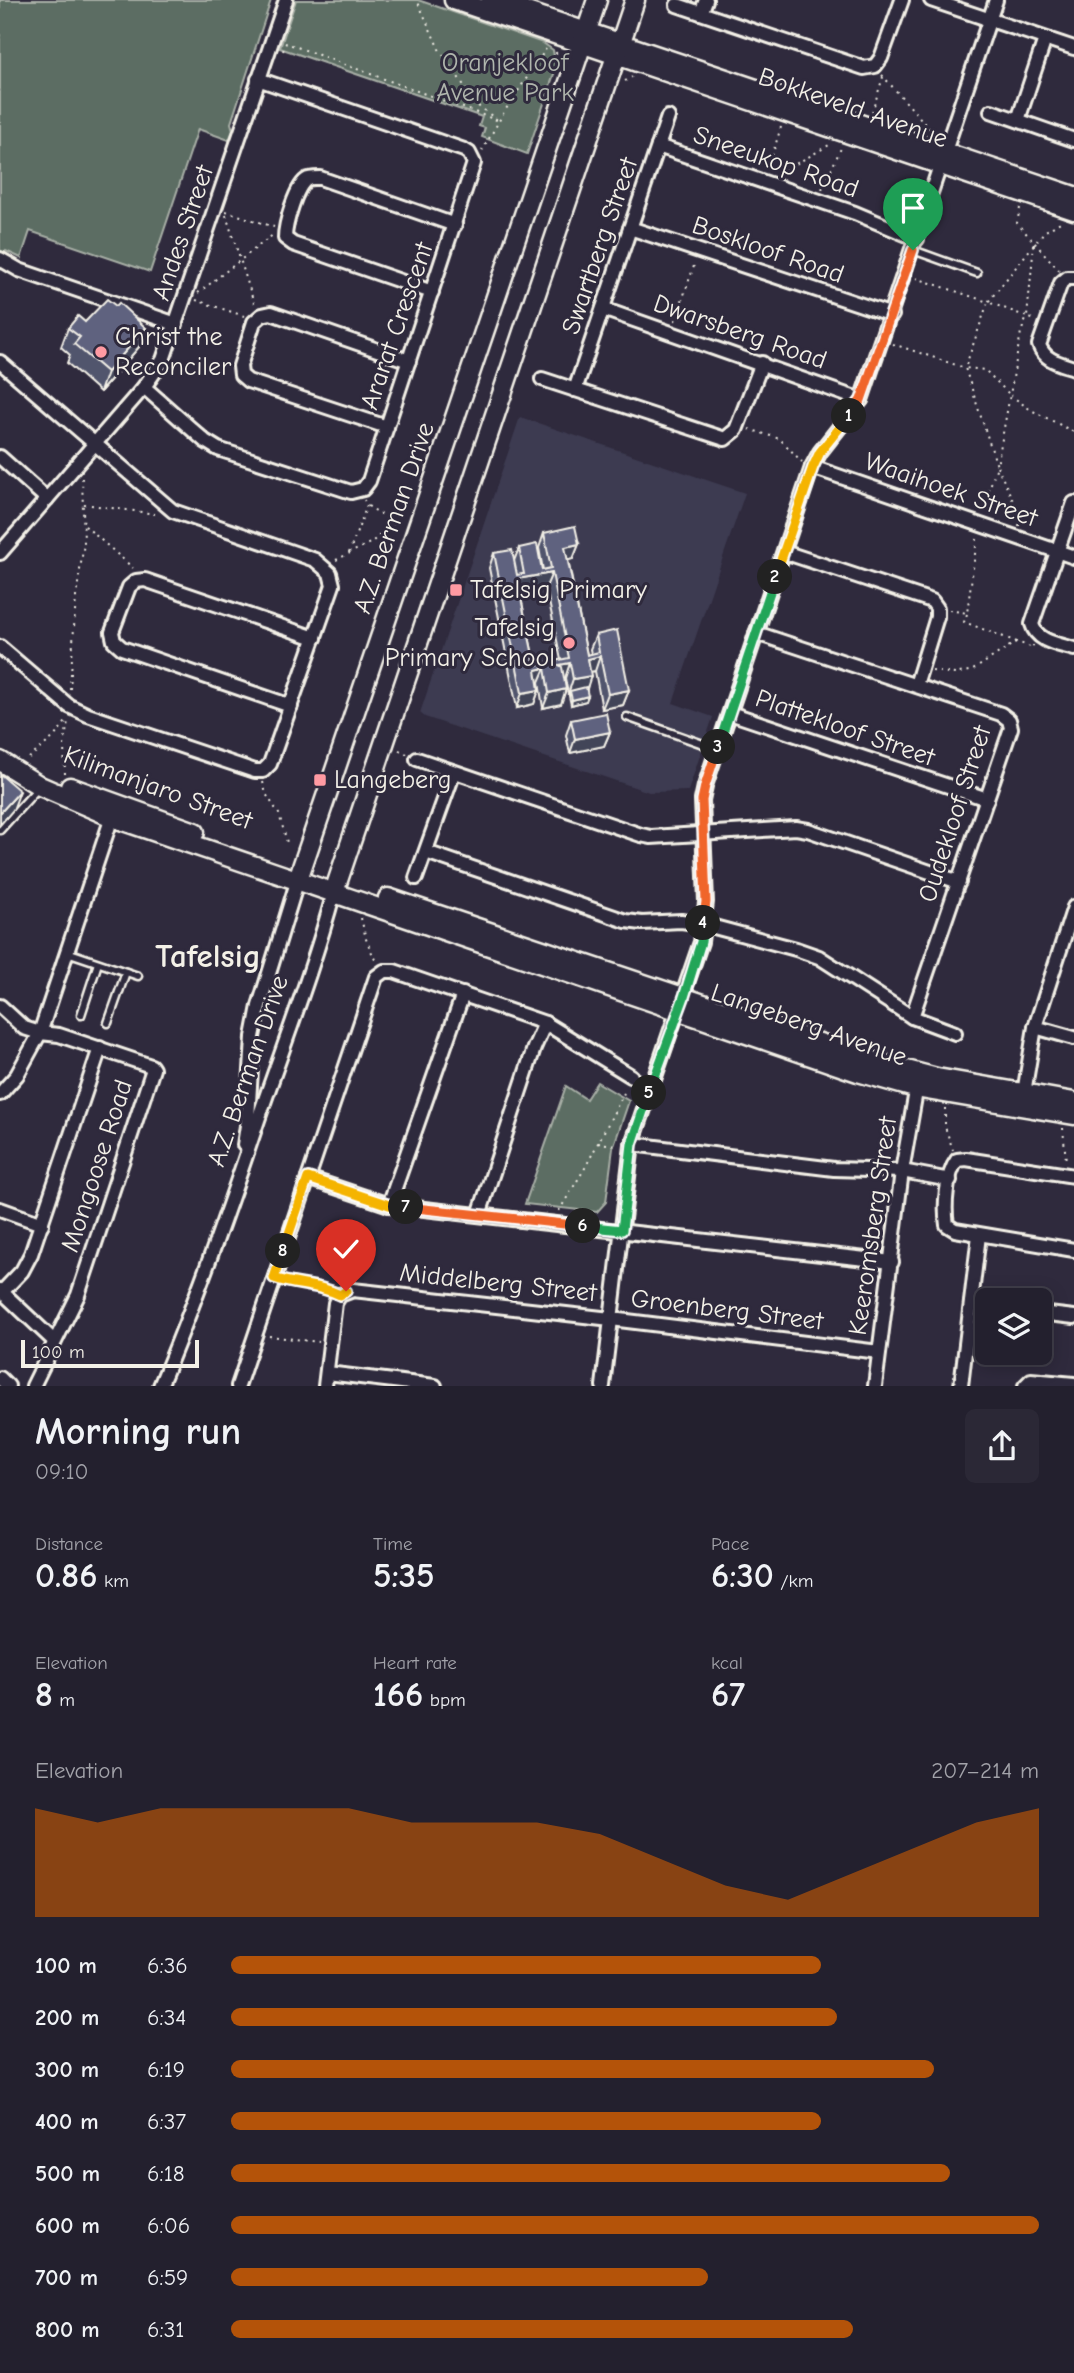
<!DOCTYPE html>
<html lang="en">
<head>
<meta charset="utf-8">
<style>
  :root { --surface:#23202e; --page:#2b2836; --text:#f1f3f6; --muted:#a3a3aa; --line:#403e4a; --accent:#b45309 }
  body { margin:0; font-family:"Comic Neue",sans-serif; background:var(--page); color:var(--text); height:100vh; display:flex; flex-direction:column; font-size:26px; white-space:nowrap }
  * { box-sizing:border-box; margin:0 }
  p { font-size:23px; color:var(--muted) }
  .icon { flex:none; width:38px; height:38px; fill:none; stroke:currentColor; stroke-width:2; stroke-linecap:round; stroke-linejoin:round }
  .map { position:relative; height:1386px; overflow:hidden }
  .details { display:flex; flex-direction:column; background:var(--surface); flex:1 }
  .details>* { flex:none }
  .buttons { position:absolute; left:975px; top:1288px; display:grid; gap:14px }
  .buttons a { display:grid; place-items:center; width:77px; height:77px; border-radius:10px; background:var(--surface); box-shadow:0 4px 18px #0003,0 0 0 2px var(--line); font-size:35px }
  .scale { position:absolute; left:21px; bottom:18px; width:178px; box-sizing:border-box; padding-left:7px; border:4px solid #f4f1e8; border-top:0; font-size:19px; line-height:24px; white-space:nowrap; color:#f4f1e8; -webkit-text-stroke:5px #2f2a3d; paint-order:stroke }
  .pin { position:absolute; display:grid; place-items:center; width:60px; height:60px; color:#fff; margin:-72px -30px; border-radius:50% 50% 50% 0; rotate:-45deg; box-shadow:0 0 7px #0007 }
  .pin .icon { rotate:45deg }
  .km { position:absolute; width:35px; height:35px; margin:-18px; border-radius:50%; background:#222; color:#fff; font-size:19px; line-height:35px; text-align:center }
  .round { display:grid; place-items:center; flex:none; width:74px; height:74px; border-radius:10px; background:var(--page) }
  .headline { display:flex; align-items:center; justify-content:space-between; height:119px; padding:0 35px }
  h1 { font-size:38px; font-weight:700; line-height:52px }
  .metrics { display:grid; grid-template-columns:repeat(3,1fr); gap:10px; height:119px; padding:7px 35px }
  .metrics div { display:grid; align-content:center }
  .metrics b { font-size:35px; font-weight:700 }
  .metrics small { font-size:19px; font-weight:400 }
  .metrics p { font-size:19px }
  .chart { height:196px; padding:14px 35px }
  .chart p { display:flex; justify-content:space-between }
  .chart svg { width:100%; height:126px; margin-top:7px; fill:var(--accent); opacity:.7 }
  ul { padding:0 35px; list-style:none; font-size:23px }
  li { display:grid; grid-template-columns:112px 84px 1fr; align-items:center; height:52px }
  li i { height:18px; border-radius:9px; background:var(--accent) }
  .map>svg:first-child { display:block }
</style>
</head>
<body>
<div class="map">
<svg width="1074" height="1386" viewBox="0 0 1074 1386">
  <rect width="100%" height="100%" fill="#2f2a3d"/>
  <filter id="ink" filterUnits="userSpaceOnUse"><feTurbulence type="fractalNoise" baseFrequency=".0143" numOctaves="2"/><feDisplacementMap in="SourceGraphic" scale="14" xChannelSelector="R" yChannelSelector="G"/><feConvolveMatrix kernelMatrix="1 2 1 2 8 2 1 2 1" color-interpolation-filters="sRGB"/></filter>
  <g filter="url(#ink)">
    <path fill="#3d3b51" d="M520 417 745 493 673 703 713 717 688 791 649 792 425 717 420 713Z"/>
    <g fill="#5c6d64" stroke="#a8afa6" stroke-width="2">
      <path d="M0 0H271L231 123 233 130 229 140 198 129 150 272 30 231 21 258 6 251 4 254 0 251Z"/>
      <path d="M296 0H418L543 43 553 50 556 68 527 154 482 137 485 128 479 126 482 117 280 48Z"/>
      <path d="M597 1082 629 1101 613 1148 606 1202 597 1212 525 1204 566 1086 586 1099Z"/>
    </g>
    <g fill="none" stroke-linecap="round" stroke-linejoin="round">
      <g stroke="#f4f1e8" stroke-width="11">
        <g id="lane">
          <path d="M913 250 977 273"/>
          <path d="M627 717 717 749"/>
          <path d="M0 830 39 787"/>
          <path d="M67 952 138 976"/>
          <path d="M81 1015 98 963"/>
          <path d="M108 1023 126 972"/>
        </g>
      </g>
      <g stroke="#f4f1e8" stroke-width="18">
        <g id="street">
          <path d="M931 0 1074 48"/>
          <path d="M677 5 864 68 875 66 881 58 902 0"/>
          <path d="M701 13 706 0"/>
          <path d="M991 111 1074 140"/>
          <path d="M1018 120 1045 39"/>
          <path d="M658 146 855 213 917 239"/>
          <path d="M630 228 892 315"/>
          <path d="M0 259 19 270 176 324"/>
          <path d="M1074 278H1067L1061 283 1039 345C1045 361 1059 363 1074 368"/>
          <path d="M432 292 293 244 285 238C285 225 296 184 308 179 309 178 318 178 320 178L455 225"/>
          <path d="M603 309 861 400"/>
          <path d="M0 362 173 511 315 560 330 573 333 585 270 764 263 771H255L88 715 69 706 0 647"/>
          <path d="M542 379 725 439 736 430 762 363"/>
          <path d="M144 387 205 441 218 449 351 492 363 489 369 481 474 163 469 153 464 150 258 79"/>
          <path d="M575 390 668 117"/>
          <path d="M387 427 248 381 241 375 240 366 254 322 262 315 271 313 409 361"/>
          <path d="M0 457 47 499"/>
          <path d="M812 467 1074 557"/>
          <path d="M1074 503 1032 624C1037 642 1058 644 1074 649"/>
          <path d="M784 552 932 601 937 608V617L916 685"/>
          <path d="M0 553 144 387 163 360 286 0"/>
          <path d="M756 633 1001 714 1009 720 1011 728 912 1017"/>
          <path d="M291 706 122 648 114 641 112 632 129 587 136 581 145 580 315 638"/>
          <path d="M730 713 987 799"/>
          <path d="M417 759 641 835 651 837 796 828 808 830 959 882"/>
          <path d="M426 852 626 921 642 923 681 921 703 924 796 949 819 957 912 1017 955 1033"/>
          <path d="M416 878 454 772"/>
          <path d="M0 1006 24 1028 40 1033 59 1035 151 1066 153 1069 78 1295 33 1386"/>
          <path d="M1035 1027 1074 1038"/>
          <path d="M0 1094 17 1075 40 1033 114 811"/>
          <path d="M1023 1099 1035 1027 1074 907"/>
          <path d="M632 1144 834 1169 902 1171 950 1180"/>
          <path d="M244 1145 248 1119 253 1037 259 1006 298 879"/>
          <path d="M1074 1176 966 1159 957 1160C946 1175 944 1207 947 1225L955 1230 1074 1250"/>
          <path d="M308 1178 389 1205 892 1262"/>
          <path d="M389 1205 463 994"/>
          <path d="M0 1209 42 1224"/>
          <path d="M479 1215 534 1048 545 1023"/>
          <path d="M0 1290 54 1341"/>
          <path d="M2 1292 22 1271 31 1254 100 1048"/>
          <path d="M971 1303 987 1305"/>
          <path d="M1040 1313 1074 1317"/>
          <path d="M327 1373 435 1386"/>
          <path d="M0 1378 8 1386"/>
          <path d="M160 1386C197 1299 228 1210 258 1120 284 1044 313 970 334 892"/>
          <path d="M238 1386 376 977 384 971H394L545 1023 631 1076"/>
          <path d="M325 1386 335 1303 340 1295 353 1290 611 1319 879 1352"/>
          <path d="M603 1386 632 1144 701 942 706 902 702 800 705 786 812 467 820 452 861 400 996 0"/>
          <path d="M875 1386 902 1171 918 1080"/>
          <path d="M961 1386 979 1235"/>
          <path d="M1025 1386 1031 1380 1074 1384"/>
        </g>
      </g>
      <g stroke="#f4f1e8" stroke-width="23">
        <g id="secondary">
          <path d="M454 0 1074 210"/>
          <path d="M491 0 1074 196"/>
          <path d="M0 761 40 786 112 817 858 1072 915 1088 1074 1115"/>
          <path d="M70 787 195 832"/>
          <path d="M298 879 597 0"/>
          <path d="M334 892 635 0"/>
          <path d="M388 898 876 1062 937 1078 1074 1102"/>
        </g>
      </g>
      <g stroke="#f4f1e8" stroke-width="2" stroke-dasharray="2 5" stroke-linecap="butt">
        <path d="M283 51 286 43 499 121 478 106 439 49 417 0"/>
        <path d="M556 52 558 67"/>
        <path d="M882 75 929 128 927 132"/>
        <path d="M625 81 632 77"/>
        <path d="M872 112 883 77"/>
        <path d="M482 151 504 112 546 49"/>
        <path d="M768 169 781 127"/>
        <path d="M778 174 831 144"/>
        <path d="M822 189 842 146"/>
        <path d="M1020 208 1017 223 1059 270"/>
        <path d="M226 211 274 227"/>
        <path d="M226 215 254 303"/>
        <path d="M1034 244 1027 317 1021 332 1010 395 1031 410 1074 432"/>
        <path d="M916 278 988 302 1044 232 1062 221"/>
        <path d="M198 293 274 234"/>
        <path d="M196 300 244 316"/>
        <path d="M675 321 695 263"/>
        <path d="M893 344 965 368 997 466 981 513"/>
        <path d="M749 429 780 439 802 462"/>
        <path d="M84 504 155 514"/>
        <path d="M368 506 393 522"/>
        <path d="M85 526 133 568"/>
        <path d="M1019 526 1020 516 997 466 1010 395 985 370 965 368 988 302 1035 320"/>
        <path d="M349 553 367 505 364 500"/>
        <path d="M336 560 372 542 393 522 398 534"/>
        <path d="M949 610 967 613 977 539"/>
        <path d="M967 614 964 622 1033 648V645"/>
        <path d="M932 671 955 674 973 670 1016 642"/>
        <path d="M70 689 76 597 84 543 82 478"/>
        <path d="M399 750 407 754"/>
        <path d="M29 758 54 737 68 719"/>
        <path d="M65 774 64 746 68 721"/>
        <path d="M263 782 266 794 279 814 288 846"/>
        <path d="M361 918 366 939 376 962"/>
        <path d="M945 1108V1127L953 1150"/>
        <path d="M1063 1128 1066 1161"/>
        <path d="M598 1143 618 1145"/>
        <path d="M559 1211 585 1168 624 1093"/>
        <path d="M287 1282 330 1289"/>
        <path d="M269 1336 319 1342"/>
      </g>
      <use href="#lane" stroke="#2f2a3d" stroke-width="6"/>
      <use href="#street" stroke="#2f2a3d" stroke-width="12"/>
      <use href="#secondary" stroke="#2f2a3d" stroke-width="18"/>
    </g>
    <g fill="#51546d" stroke="#f4f1e8" stroke-width="2" fill-rule="evenodd">
      <path d="M116 306 146 328 139 347 100 392 67 363 70 355 61 347 68 328 85 322Z"/>
      <path d="M544 533 579 544 573 559 568 560 587 655 591 654 590 649 596 635 629 690 623 705 602 709 595 671 590 672 587 689 586 701 571 705 569 696V694H568L565 678 566 689 561 704 543 708 539 682 538 683 539 690 534 704 517 708 489 568 494 553 514 561 519 548 542 570H543L539 548ZM546 587 561 660 535 665 520 593Z"/>
      <path d="M571 720 610 732 604 746 570 753 566 735Z"/>
    </g>
    <g fill="#424559" stroke="#f4f1e8" stroke-width="2">
      <path d="M146 328 139 347 100 392 107 372Z"/>
      <path d="M579 544 573 559 560 562 565 547Z"/>
      <path d="M552 573 546 587 512 594 517 579Z"/>
      <path d="M600 656 595 671 582 673 588 659Z"/>
      <path d="M570 663 565 678 554 680 559 665Z"/>
      <path d="M545 668 539 682 530 684 536 670Z"/>
      <path d="M591 676 586 691H570L569 694H568L573 679Z"/>
      <path d="M566 689 561 704 543 708 549 693Z"/>
      <path d="M539 690 534 704 517 708 522 693Z"/>
      <path d="M629 690 623 705 602 709 608 694Z"/>
      <path d="M588 696 586 701 571 705 572 700Z"/>
      <path d="M610 732 604 746 570 753 575 739Z"/>
      <path d="M20 791 13 810 0 825V813Z"/>
    </g>
    <g fill="#5e627f" stroke="#f4f1e8" stroke-width="2" fill-rule="evenodd">
      <path d="M107 299 116 306 119 303 146 328 107 372 74 344 80 337 68 328 78 316 85 322Z"/>
      <path d="M575 526 579 544 565 547 587 655 599 652 596 635 617 630 629 690 608 694 600 656 588 659 591 676 573 679 570 663 559 665 562 667 566 689 549 693 545 668 536 670 539 690 522 693 494 553 512 550 517 575 522 574H524L519 548 537 544 542 570 551 568 544 533ZM552 573 569 658 535 665 517 579Z"/>
      <path d="M586 687 588 696 572 700 570 691Z"/>
      <path d="M606 713 610 732 575 739 571 720Z"/>
      <path d="M0 774 20 791 0 813Z"/>
    </g>
  </g>
  <g fill="none" stroke-linecap="round" stroke-linejoin="round" filter="url(#ink)">
    <g stroke="#fff" stroke-width="14">
      <path id="split-1" d="M849 416 861 400 913 250"/>
    </g>
    <g stroke="#fff" stroke-width="14">
      <path id="split-2" d="M775 577 813 467 820 452 849 416"/>
    </g>
    <g stroke="#fff" stroke-width="14">
      <path id="split-3" d="M718 747 775 577"/>
    </g>
    <g stroke="#fff" stroke-width="14">
      <path id="split-4" d="M703 923 706 902 702 800 705 786 718 747"/>
    </g>
    <g stroke="#fff" stroke-width="14">
      <path id="split-5" d="M649 1093 684 997 701 942 703 923"/>
    </g>
    <g stroke="#fff" stroke-width="14">
      <path id="split-6" d="M583 1226 622 1230 632 1144 649 1093"/>
    </g>
    <g stroke="#fff" stroke-width="14">
      <path id="split-7" d="M406 1207 583 1226"/>
    </g>
    <g stroke="#fff" stroke-width="14">
      <path id="split-8" d="M283 1251 308 1178 389 1205 406 1207"/>
    </g>
    <g stroke="#fff" stroke-width="14">
      <path id="split-9" d="M283 1251 274 1278C296 1286 319 1284 340 1295L346 1291"/>
    </g>
    <use href="#split-1" stroke="#f0652b" stroke-width="9"/>
    <use href="#split-2" stroke="#f5b400" stroke-width="9"/>
    <use href="#split-3" stroke="#22a559" stroke-width="9"/>
    <use href="#split-4" stroke="#f0652b" stroke-width="9"/>
    <use href="#split-5" stroke="#22a559" stroke-width="9"/>
    <use href="#split-6" stroke="#22a559" stroke-width="9"/>
    <use href="#split-7" stroke="#f0652b" stroke-width="9"/>
    <use href="#split-8" stroke="#f5b400" stroke-width="9"/>
    <use href="#split-9" stroke="#f5b400" stroke-width="9"/>
  </g>
  <g fill="#ff9aa2" stroke="#2f2a3d" stroke-width="2.5">
    <circle cx="101" cy="352" r="7"/>
    <rect x="449" y="583" width="14" height="14" rx="3.5"/>
    <circle cx="569" cy="643" r="7"/>
    <rect x="313" y="773" width="14" height="14" rx="3.5"/>
  </g>
  <g text-anchor="middle" dominant-baseline="central" stroke-width="6" stroke-linejoin="round" paint-order="stroke">
    <g font-size="26" fill="#b0b6ad" stroke="#2f2a3d">
      <text x="505" y="63">Oranjekloof<tspan x="505" dy="30">Avenue Park</tspan></text>
    </g>
    <g font-size="26" fill="#f4f1e8" stroke="#2f2a3d">
      <text transform="translate(853 108) rotate(19)">Bokkeveld Avenue</text>
      <text transform="translate(776 162) rotate(19)">Sneeukop Road</text>
      <text transform="translate(183 233) rotate(-71)">Andes Street</text>
      <text transform="translate(600 246) rotate(-71)">Swartberg Street</text>
      <text transform="translate(768 250) rotate(19)">Boskloof Road</text>
      <text transform="translate(397 326) rotate(-71)">Ararat Crescent</text>
      <text transform="translate(740 332) rotate(19)">Dwarsberg Road</text>
      <text transform="translate(951 490) rotate(19)">Waaihoek Street</text>
      <text transform="translate(394 518) rotate(-71)">A.Z. Berman Drive</text>
      <text transform="translate(845 728) rotate(19)">Plattekloof Street</text>
      <text transform="translate(158 788) rotate(20)">Kilimanjaro Street</text>
      <text transform="translate(955 814) rotate(-72)">Oudekloof Street</text>
      <text transform="translate(809 1025) rotate(19)">Langeberg Avenue</text>
      <text transform="translate(248 1071) rotate(-71)">A.Z. Berman Drive</text>
      <text transform="translate(97 1166) rotate(-72)">Mongoose Road</text>
      <text transform="translate(873 1226) rotate(-82)">Keeromsberg Street</text>
      <text transform="translate(498 1283) rotate(6)">Middelberg Street</text>
      <text transform="translate(727 1310) rotate(7)">Groenberg Street</text>
    </g>
    <g font-size="26" fill="#f4f1e8" stroke="#2f2a3d" text-anchor="start">
      <text x="115" y="337">Christ the<tspan x="115" dy="30">Reconciler</tspan></text>
      <text x="470" y="590">Tafelsig Primary</text>
      <text x="555" y="628" text-anchor="end">Tafelsig<tspan x="555" dy="30">Primary School</tspan></text>
      <text x="334" y="780">Langeberg</text>
    </g>
    <g font-size="33" font-weight="bold" fill="#f4f1e8" stroke="#2f2a3d">
      <text x="208" y="956">Tafelsig</text>
    </g>
  </g>
</svg>
<div class="buttons">
<a><svg class="icon" aria-label="layers" viewBox="0 0 24 24"><path d="M12 4l9 5-9 5-9-5zM3 14l9 5 9-5"/></svg></a>
</div>
<div class="scale">100 m</div>
<div class="pin" style="left:913px;top:250px;background:#1e9e55"><svg class="icon" aria-label="arrive" viewBox="0 0 24 24"><path d="M6 21V4h12l-3 4 3 4H6"/></svg></div>
<div class="pin" style="left:346px;top:1291px;background:#d93025"><svg class="icon" aria-label="check" viewBox="0 0 24 24"><path d="M5 12l5 5 9-10"/></svg></div>
<b class="km" style="left:849px;top:416px">1</b>
<b class="km" style="left:775px;top:577px">2</b>
<b class="km" style="left:718px;top:747px">3</b>
<b class="km" style="left:703px;top:923px">4</b>
<b class="km" style="left:649px;top:1093px">5</b>
<b class="km" style="left:583px;top:1226px">6</b>
<b class="km" style="left:406px;top:1207px">7</b>
<b class="km" style="left:283px;top:1251px">8</b>
</div>
<section class="details">
<div class="headline"><div><h1>Morning run</h1><p>09:10</p></div><a class="round"><svg class="icon" aria-label="share" viewBox="0 0 24 24"><path d="M12 15V3M7 8l5-5 5 5M5 13v7h14v-7"/></svg></a></div>
<div class="metrics">
<div><p>Distance</p><b>0.86<small> km</small></b></div>
<div><p>Time</p><b>5:35</b></div>
<div><p>Pace</p><b>6:30<small> /km</small></b></div>
</div>
<div class="metrics">
<div><p>Elevation</p><b>8<small> m</small></b></div>
<div><p>Heart rate</p><b>166<small> bpm</small></b></div>
<div><p>kcal</p><b>67</b></div>
</div>
<div class="chart"><p><span>Elevation</span>207–214 m</p>
<svg viewBox="0 0 160 44" preserveAspectRatio="none"><path d="M0 44V6L10 11L20 6L30 6L40 6L50 6L60 11L70 11L80 11L90 15L100 24L110 33L120 38L130 29L140 20L150 11L160 6V44z"/></svg>
</div>
<ul>
<li><b>100 m</b>6:36<i style="width:73%"></i></li>
<li><b>200 m</b>6:34<i style="width:75%"></i></li>
<li><b>300 m</b>6:19<i style="width:87%"></i></li>
<li><b>400 m</b>6:37<i style="width:73%"></i></li>
<li><b>500 m</b>6:18<i style="width:89%"></i></li>
<li><b>600 m</b>6:06<i style="width:100%"></i></li>
<li><b>700 m</b>6:59<i style="width:59%"></i></li>
<li><b>800 m</b>6:31<i style="width:77%"></i></li>
</ul>
</section>
</body>
</html>
